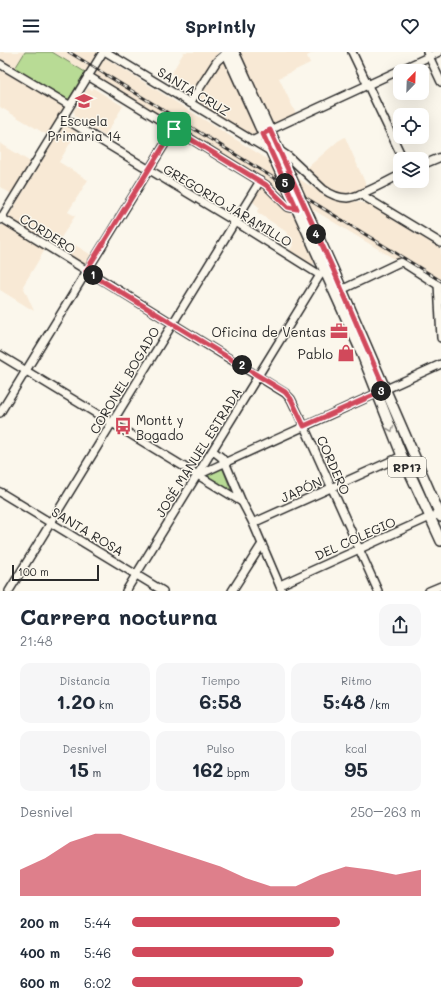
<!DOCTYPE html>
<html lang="es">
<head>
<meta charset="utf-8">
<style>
  :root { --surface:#fff; --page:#f6f6f7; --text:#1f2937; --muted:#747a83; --accent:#d1495b }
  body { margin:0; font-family:Mali,sans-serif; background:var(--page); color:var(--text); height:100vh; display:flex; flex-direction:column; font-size:15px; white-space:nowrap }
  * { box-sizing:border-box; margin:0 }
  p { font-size:13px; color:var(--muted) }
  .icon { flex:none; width:22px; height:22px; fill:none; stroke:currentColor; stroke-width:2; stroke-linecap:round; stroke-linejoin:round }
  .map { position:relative; height:539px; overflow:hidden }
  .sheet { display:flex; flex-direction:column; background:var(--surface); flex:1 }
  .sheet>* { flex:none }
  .needle { width:26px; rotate:23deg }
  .fabs { position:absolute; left:393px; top:12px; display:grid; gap:8px }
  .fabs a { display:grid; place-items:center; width:36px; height:36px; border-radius:8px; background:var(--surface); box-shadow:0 4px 16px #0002; font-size:20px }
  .scale { position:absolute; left:12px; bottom:10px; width:87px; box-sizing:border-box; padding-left:4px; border:2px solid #2b2b2b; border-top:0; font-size:11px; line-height:14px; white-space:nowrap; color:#2b2b2b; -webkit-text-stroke:3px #fbf7ec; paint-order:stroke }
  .pin { position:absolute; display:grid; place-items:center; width:34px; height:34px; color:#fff; margin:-17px; border-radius:8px; box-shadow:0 2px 6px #0006 }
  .km { position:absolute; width:20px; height:20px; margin:-10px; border-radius:50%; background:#222; color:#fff; font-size:11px; line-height:20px; text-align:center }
  .round { display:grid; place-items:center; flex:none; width:42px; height:42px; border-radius:12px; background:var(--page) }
  .overview { display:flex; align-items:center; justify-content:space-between; height:68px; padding:0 20px }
  h1 { font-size:22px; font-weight:800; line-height:30px }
  .figures { display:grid; grid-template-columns:repeat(3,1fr); gap:6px; height:68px; padding:4px 20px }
  .figures div { display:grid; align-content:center; border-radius:10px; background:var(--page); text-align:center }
  .figures b { font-size:20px; font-weight:800 }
  .figures small { font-size:11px; font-weight:400 }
  .figures p { font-size:11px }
  .chart { height:112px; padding:8px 20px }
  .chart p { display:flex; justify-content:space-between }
  .chart svg { width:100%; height:72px; margin-top:4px; fill:var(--accent); opacity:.7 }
  ul { padding:0 20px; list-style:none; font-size:13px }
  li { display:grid; grid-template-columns:64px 48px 1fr; align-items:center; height:30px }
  li i { height:10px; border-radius:5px; background:var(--accent) }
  header { display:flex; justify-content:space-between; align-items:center; height:52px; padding:0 20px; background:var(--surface); font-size:18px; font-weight:800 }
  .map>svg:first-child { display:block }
</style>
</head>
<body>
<header><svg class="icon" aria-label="menu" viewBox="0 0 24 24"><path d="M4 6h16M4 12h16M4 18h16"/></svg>Sprintly<svg class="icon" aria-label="heart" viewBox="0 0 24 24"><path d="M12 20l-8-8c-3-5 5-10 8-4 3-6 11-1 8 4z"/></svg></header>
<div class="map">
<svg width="441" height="539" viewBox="0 0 441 539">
  <rect width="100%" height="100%" fill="#fbf7ec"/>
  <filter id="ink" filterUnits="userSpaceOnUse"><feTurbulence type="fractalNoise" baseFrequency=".025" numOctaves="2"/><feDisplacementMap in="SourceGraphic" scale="8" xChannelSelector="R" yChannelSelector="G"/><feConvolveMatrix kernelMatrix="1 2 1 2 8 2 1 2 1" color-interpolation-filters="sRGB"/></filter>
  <g filter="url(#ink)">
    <g fill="#f8e9d5">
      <path d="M0 0H25L14 18 0 10Z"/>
      <path d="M52 0H99V2L328 145 340 149H354L368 152 441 197V235Z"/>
      <path d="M184 0H219L196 37 171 22Z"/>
      <path d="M241 0H314L307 4 310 11 279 26 296 62 275 73 269 71 240 3Z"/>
      <path d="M224 9 227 11 257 80V83L251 85 195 49 220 10Z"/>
      <path d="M4 17 63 54 65 57 49 84 0 55V19Z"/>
      <path d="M88 36 92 38 93 36 123 54 105 84 77 68 78 66 74 64 75 61 73 60Z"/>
      <path d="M67 71 78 78 59 110 88 128 68 160 75 164 55 195 8 165 64 72Z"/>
      <path d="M345 85 367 135 345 144 334 140 323 134 307 116 338 89Z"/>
      <path d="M0 91 32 111 13 143 0 135Z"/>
      <path d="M261 135 269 138 295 166 315 208 312 214 289 200 293 193 284 187 288 181 257 160 260 156 252 149Z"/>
      <path d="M3 172H6L46 196 23 234 34 259 0 238V175Z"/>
      <path d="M75 193 93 204 88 212 83 213 69 204Z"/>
    </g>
    <g fill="#b8db95" stroke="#728360">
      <path d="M25 0H52L85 20 67 50 14 18Z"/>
      <path d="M222 415 232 440 204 424Z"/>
    </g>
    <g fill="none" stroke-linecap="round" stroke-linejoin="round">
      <g stroke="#2b2b2b" stroke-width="10">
        <g id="minor">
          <path d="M106 0 270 99"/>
          <path d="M352 0 403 107"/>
          <path d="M427 0 441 30"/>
          <path d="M0 12 69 53"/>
          <path d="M88 24 266 133 288 155 297 157"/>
          <path d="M190 51 217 9 228 0"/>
          <path d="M62 65 234 169 320 223"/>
          <path d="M252 89 260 85 270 78 439 0"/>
          <path d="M280 99 289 105 323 137C330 142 338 146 347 146 360 145 387 129 400 123"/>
          <path d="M422 113 441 105"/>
          <path d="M360 142 441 191"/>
          <path d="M0 165 285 341 291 347 304 374 378 539"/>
          <path d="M0 168 103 0"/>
          <path d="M438 232 441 286"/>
          <path d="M339 239 398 211 402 210 441 235"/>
          <path d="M0 303 242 450"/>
          <path d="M0 361 174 77"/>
          <path d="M213 399 221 405 225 410 242 450 253 471 282 539"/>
          <path d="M198 423 441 312"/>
          <path d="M0 440 163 539"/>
          <path d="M253 471 402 404"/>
          <path d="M280 533 430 465 441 462"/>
          <path d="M9 539 260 129"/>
          <path d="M126 539 320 223 329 218"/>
          <path d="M232 539 262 492"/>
          <path d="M429 539 441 534"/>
        </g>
      </g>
      <g stroke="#2b2b2b" stroke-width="12">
        <g id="major">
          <path d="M226 0 359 295 402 404 441 489"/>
          <path d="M234 0 333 217 441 465"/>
        </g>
      </g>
      <use href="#minor" stroke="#fbf7ec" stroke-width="7"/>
      <use href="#major" stroke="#fbf7ec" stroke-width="9"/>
      <g stroke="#2b2b2b" stroke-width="3">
        <path id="rail" d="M69 0 441 229"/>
      </g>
      <use href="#rail" stroke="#fbf7ec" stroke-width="1.5" stroke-dasharray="4.5" stroke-linecap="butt"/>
    </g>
    <defs><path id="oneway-chevron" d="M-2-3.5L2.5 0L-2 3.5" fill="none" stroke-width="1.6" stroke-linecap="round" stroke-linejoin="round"/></defs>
    <use stroke="#93918c" href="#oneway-chevron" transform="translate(391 377) rotate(68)"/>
  </g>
  <g fill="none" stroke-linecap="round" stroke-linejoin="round" filter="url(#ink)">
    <g stroke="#fff" stroke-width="8">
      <path id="route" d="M174 77 266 133 288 155 297 157 263 82 270 78 333 217 385 338 304 374 291 347 285 340 86 219Z"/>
    </g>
    <use href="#route" stroke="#d1495b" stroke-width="5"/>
  </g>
  <defs>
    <g id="school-bare" transform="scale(1.38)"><path d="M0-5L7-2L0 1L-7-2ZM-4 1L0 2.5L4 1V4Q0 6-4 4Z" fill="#d1495b" stroke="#fbf7ec" stroke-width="2.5" paint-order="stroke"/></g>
    <g id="office-bare" transform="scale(1.38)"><path d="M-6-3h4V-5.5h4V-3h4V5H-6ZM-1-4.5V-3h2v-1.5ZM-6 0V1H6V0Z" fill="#d1495b" stroke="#fbf7ec" stroke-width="2.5" paint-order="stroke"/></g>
    <g id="shop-bare" transform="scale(1.38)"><path d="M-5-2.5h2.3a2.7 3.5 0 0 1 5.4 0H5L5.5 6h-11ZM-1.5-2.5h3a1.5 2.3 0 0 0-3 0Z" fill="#d1495b" stroke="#fbf7ec" stroke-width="2.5" paint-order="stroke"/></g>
    <g id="bus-bare" transform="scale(1.38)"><path d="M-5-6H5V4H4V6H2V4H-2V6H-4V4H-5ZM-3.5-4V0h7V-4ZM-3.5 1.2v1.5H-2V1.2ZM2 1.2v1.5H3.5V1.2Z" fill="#d1495b" stroke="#fbf7ec" stroke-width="2.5" paint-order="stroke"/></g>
  </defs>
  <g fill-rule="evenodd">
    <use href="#school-bare" x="84" y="49"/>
    <use href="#office-bare" x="339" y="279"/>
    <use href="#shop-bare" x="346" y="301"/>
    <use href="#bus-bare" x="123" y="374"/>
  </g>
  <g text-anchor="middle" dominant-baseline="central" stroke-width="3" stroke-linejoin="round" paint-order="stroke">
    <rect fill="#fbf7ec" stroke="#696865" stroke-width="1" x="388" y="405" width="38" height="20" rx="3"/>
    <g font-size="12" font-weight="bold" fill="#2b2b2b">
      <text x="407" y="415">RP17</text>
    </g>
    <g font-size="13" fill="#2b2b2b" stroke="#fbf7ec">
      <text transform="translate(194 39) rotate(31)">SANTA CRUZ</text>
      <text transform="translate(228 153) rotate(31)">GREGORIO JARAMILLO</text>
      <text transform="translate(48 181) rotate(32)">CORDERO</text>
      <text transform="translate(124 328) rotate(-59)">CORONEL BOGADO</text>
      <text transform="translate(198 400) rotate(-58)">JOSÉ MANUEL ESTRADA</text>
      <text transform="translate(334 413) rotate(66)">CORDERO</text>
      <text transform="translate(301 437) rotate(-24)">JAPÓN</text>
      <text transform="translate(88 479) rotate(31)">SANTA ROSA</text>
      <text transform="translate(355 486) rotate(-24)">DEL COLEGIO</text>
    </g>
    <g font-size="13" fill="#2b2b2b" stroke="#fbf7ec" text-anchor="end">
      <text x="84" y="68" text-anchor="middle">Escuela<tspan x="84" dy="15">Primaria 14</tspan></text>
      <text x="326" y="279">Oficina de Ventas</text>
      <text x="333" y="301">Pablo</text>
      <text x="136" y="367" text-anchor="start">Montt y<tspan x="136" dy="15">Bogado</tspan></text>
    </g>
  </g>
</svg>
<div class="fabs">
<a><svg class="needle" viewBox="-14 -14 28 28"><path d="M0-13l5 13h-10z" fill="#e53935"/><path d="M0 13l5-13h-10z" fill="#747a83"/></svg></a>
<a><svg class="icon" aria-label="locate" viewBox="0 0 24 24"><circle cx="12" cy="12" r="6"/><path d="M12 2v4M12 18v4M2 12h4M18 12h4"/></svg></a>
<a><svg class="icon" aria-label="layers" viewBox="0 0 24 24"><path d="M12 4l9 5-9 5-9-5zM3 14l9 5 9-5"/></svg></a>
</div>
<div class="scale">100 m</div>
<div class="pin" style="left:174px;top:77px;background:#1e9e55"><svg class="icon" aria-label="arrive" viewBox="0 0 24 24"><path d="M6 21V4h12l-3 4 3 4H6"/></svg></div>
<b class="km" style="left:93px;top:223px">1</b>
<b class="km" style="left:242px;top:313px">2</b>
<b class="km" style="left:381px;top:339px">3</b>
<b class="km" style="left:316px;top:182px">4</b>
<b class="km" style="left:285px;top:131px">5</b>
</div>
<section class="sheet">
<div class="overview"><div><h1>Carrera nocturna</h1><p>21:48</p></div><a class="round"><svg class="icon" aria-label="share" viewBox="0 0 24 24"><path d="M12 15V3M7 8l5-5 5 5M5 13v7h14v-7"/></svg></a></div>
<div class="figures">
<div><p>Distancia</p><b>1.20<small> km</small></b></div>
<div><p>Tiempo</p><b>6:58</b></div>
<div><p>Ritmo</p><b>5:48<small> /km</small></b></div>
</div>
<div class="figures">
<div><p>Desnivel</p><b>15<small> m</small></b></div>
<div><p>Pulso</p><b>162<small> bpm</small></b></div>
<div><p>kcal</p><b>95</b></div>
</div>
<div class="chart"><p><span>Desnivel</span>250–263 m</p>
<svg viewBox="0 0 160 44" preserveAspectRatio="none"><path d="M0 44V28L10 21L20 11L30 6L40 6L50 11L60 16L70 21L80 26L90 33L100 38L110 38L120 31L130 26L140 28L150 31L160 28V44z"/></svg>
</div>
<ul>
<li><b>200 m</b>5:44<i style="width:72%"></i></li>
<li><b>400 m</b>5:46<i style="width:70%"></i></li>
<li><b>600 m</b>6:02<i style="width:59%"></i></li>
</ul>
</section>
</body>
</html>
